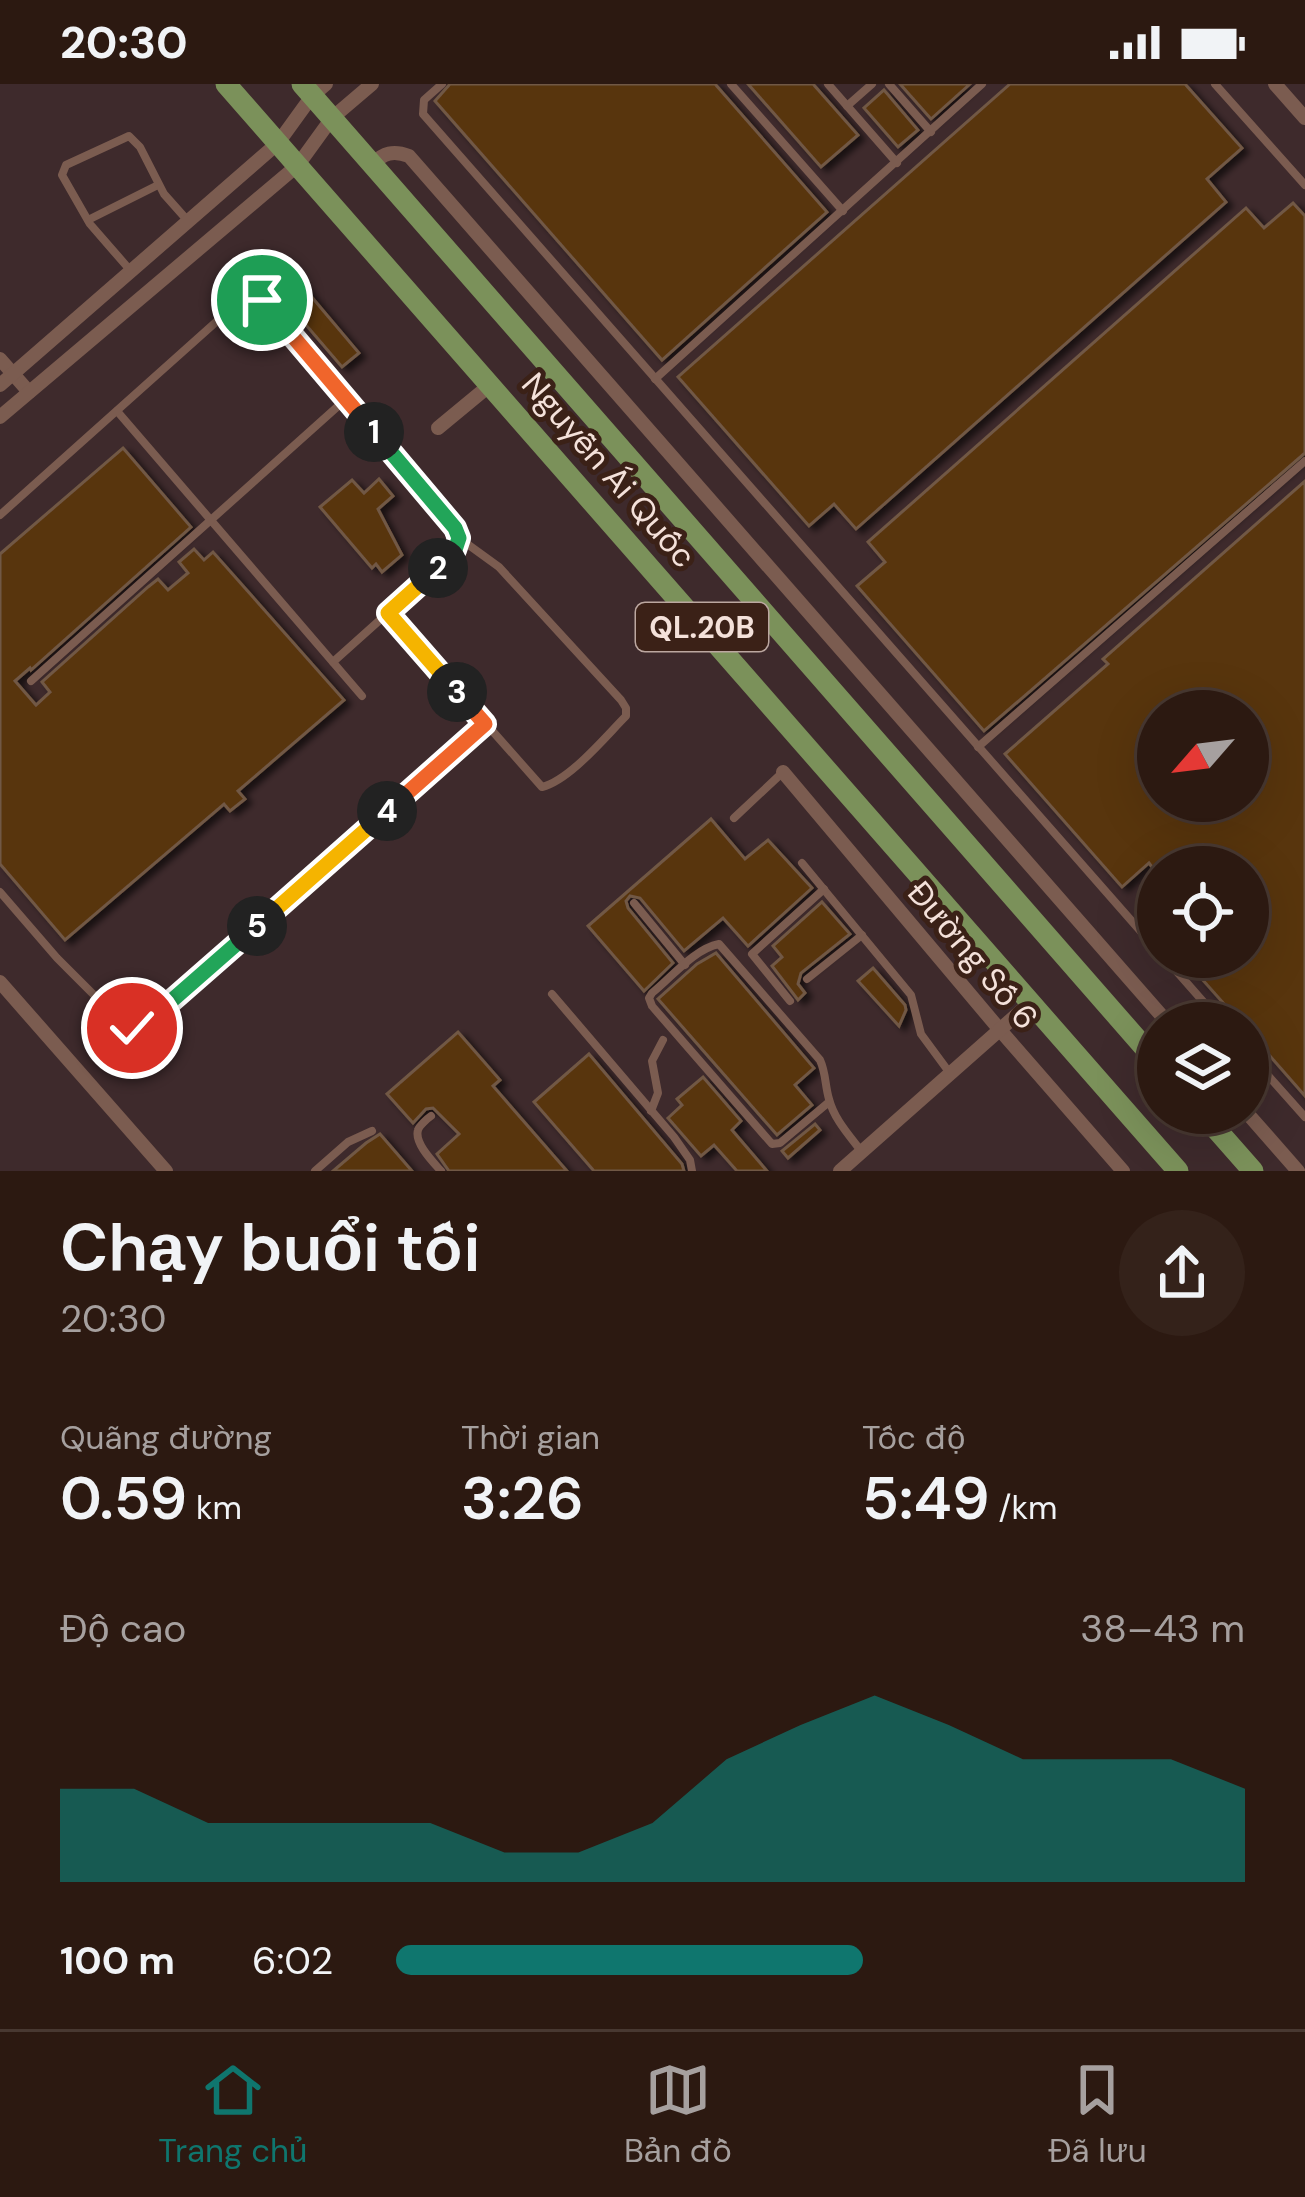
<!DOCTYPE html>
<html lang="vi">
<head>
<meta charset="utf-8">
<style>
  :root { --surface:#2c1911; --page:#34221a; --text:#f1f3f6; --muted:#a6a09f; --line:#483831; --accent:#0f766e }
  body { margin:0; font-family:"DM Sans",sans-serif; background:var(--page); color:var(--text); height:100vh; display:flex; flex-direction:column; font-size:45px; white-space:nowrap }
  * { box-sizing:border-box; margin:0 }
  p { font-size:39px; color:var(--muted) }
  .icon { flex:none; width:66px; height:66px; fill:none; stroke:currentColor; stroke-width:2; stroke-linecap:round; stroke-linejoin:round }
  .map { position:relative; height:1087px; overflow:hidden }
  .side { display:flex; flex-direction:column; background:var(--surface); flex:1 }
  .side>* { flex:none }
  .needle { width:78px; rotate:242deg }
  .controls { position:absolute; left:1137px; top:606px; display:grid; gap:24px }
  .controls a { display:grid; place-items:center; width:132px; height:132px; border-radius:50%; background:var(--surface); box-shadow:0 12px 48px #0002,0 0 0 3px var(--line); font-size:60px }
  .pin { position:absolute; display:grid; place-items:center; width:102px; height:102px; color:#fff; margin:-51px; border:6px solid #fff; border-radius:50%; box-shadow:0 3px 12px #0007 }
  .km { position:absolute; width:60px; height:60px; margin:-30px; border-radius:50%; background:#222; color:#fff; font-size:33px; line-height:60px; text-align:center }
  .round { display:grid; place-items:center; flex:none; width:126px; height:126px; border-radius:63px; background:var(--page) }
  .overview { display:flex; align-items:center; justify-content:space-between; height:204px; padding:0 60px }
  h1 { font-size:66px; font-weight:600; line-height:90px }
  .figures { display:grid; grid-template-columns:repeat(3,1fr); gap:18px; height:204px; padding:12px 60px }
  .figures div { display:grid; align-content:center }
  .figures b { font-size:60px; font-weight:600 }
  .figures small { font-size:33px; font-weight:400 }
  .figures p { font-size:33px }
  .chart { height:336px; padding:24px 60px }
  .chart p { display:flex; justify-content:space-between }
  .chart svg { width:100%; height:216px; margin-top:12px; fill:var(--accent); opacity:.7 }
  ul { padding:0 60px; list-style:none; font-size:39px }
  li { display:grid; grid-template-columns:192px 144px 1fr; align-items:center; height:90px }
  li i { height:30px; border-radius:15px; background:var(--accent) }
  .status { display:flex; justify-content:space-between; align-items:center; height:84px; padding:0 60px; background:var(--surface); direction:ltr }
  .status svg { height:33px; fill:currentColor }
  .dock { display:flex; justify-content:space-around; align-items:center; height:168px; border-top:3px solid var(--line); background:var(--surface); font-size:33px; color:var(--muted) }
  .dock a { display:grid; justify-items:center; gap:6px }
  .dock .current { color:var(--accent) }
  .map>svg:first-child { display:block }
</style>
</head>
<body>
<div class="status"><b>20:30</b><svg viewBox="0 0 49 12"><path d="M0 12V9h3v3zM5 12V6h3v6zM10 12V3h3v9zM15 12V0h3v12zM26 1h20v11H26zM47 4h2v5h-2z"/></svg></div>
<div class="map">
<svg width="1305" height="1087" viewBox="0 0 1305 1087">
  <defs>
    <filter id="shadow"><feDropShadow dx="6" dy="4" stdDeviation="3" flood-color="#0009"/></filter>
  </defs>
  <rect width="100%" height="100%" fill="#3b2117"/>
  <path fill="#3e2a2c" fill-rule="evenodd" d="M0 0H1305V1087H0ZM1158 627H1248V717H1158ZM1158 783H1248V873H1158ZM1158 939H1248V1029H1158Z"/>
  <g fill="#59340f" stroke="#715844" stroke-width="3" fill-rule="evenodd" filter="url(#shadow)">
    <path d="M450 0H715L827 128 662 276 435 17Z"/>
    <path d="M748 0H813L858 51 821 83Z"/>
    <path d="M900 0H970L931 35Z"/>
    <path d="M1010 0H1185L1242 64 1207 95 1226 118 856 445 834 420 809 442 678 293Z"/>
    <path d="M884 6 918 46 898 63 864 24Z"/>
    <path d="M1293 119 1305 132V369L984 647 857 502 885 478 868 458 1246 124 1264 144Z"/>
    <path d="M299 198 359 269 342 283 282 213Z"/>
    <path d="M123 364 191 443 31 586 30 584 15 597 36 621 50 608 42 598 148 503 158 495 168 506 188 489 179 478 194 465 204 476 213 468 344 616 238 707 245 715 230 727 224 720 65 856 0 780V470Z"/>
    <path d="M379 395 393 412 378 425 402 471 382 488 376 480 372 484 320 423 352 396 364 409Z"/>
    <path d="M1305 397V1012L1248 947V939H1241L1193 885 1207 873H1248V783H1152L1149 779 1122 803 1005 670 1108 580 1103 575ZM1158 627H1248V717H1158Z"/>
    <path d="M711 735 745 775 768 756 812 804 748 862 723 834 684 867 640 814 630 812 626 817 628 824 673 879 644 907 588 842Z"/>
    <path d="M822 818 850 850 801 889 798 900 805 909 798 916 772 882 782 873 773 862Z"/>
    <path d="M716 869 814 984 795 1001 812 1021 777 1051 658 915 697 880Z"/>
    <path d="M873 884 905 921 906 926 899 942 858 897Z"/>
    <path d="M458 948 500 996 493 1002 567 1087H449L437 1070 459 1050 433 1024 426 1025 413 1039 387 1010Z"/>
    <path d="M589 970 682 1080 684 1087H594L534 1018Z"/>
    <path d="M703 993 741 1037 732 1046 767 1087H737L714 1061 701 1072 668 1034 682 1021 677 1015Z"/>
    <path d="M815 1040 820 1046 788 1074 782 1067Z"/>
    <path d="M380 1050 412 1087H333L366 1059Z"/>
  </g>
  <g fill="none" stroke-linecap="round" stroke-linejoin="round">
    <g stroke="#7b5c50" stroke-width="8">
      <path d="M442 0 424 16 423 30 1158 867"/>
      <path d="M731 0 843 127"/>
      <path d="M828 0 897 79"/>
      <path d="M889 0 931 48"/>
      <path d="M1215 0 1305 101"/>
      <path d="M847 22 872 0"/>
      <path d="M88 136 158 101"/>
      <path d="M130 186 90 140 62 91 66 81 129 52 140 63 164 110 188 137"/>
      <path d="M655 295 982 0"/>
      <path d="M117 327 362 612"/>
      <path d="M0 431 235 221 246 217 262 216 455 444 459 454 448 475 333 578"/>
      <path d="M388 529 542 703C570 696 605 653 626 632V624L621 616 499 483 459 454"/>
      <path d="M31 597 346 315"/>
      <path d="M978 663 1305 377"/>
      <path d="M734 734 782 689"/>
      <path d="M802 779 911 911 921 950 949 988"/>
      <path d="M0 808 57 874 123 940 132 944 142 940 485 640"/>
      <path d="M634 819 685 881"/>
      <path d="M1164 873 1222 939"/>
      <path d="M807 895 862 851"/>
      <path d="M552 910 674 1053 690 1076 692 1087"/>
      <path d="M790 917 752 870 824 805"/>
      <path d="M1248 969 1305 1033"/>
      <path d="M829 1018 780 1059 772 1060 652 922 649 914 652 909C672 893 694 865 719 860L820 976C826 989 825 1002 829 1015 834 1035 849 1051 861 1067"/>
      <path d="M651 1027 658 1009 652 977 663 956"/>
      <path d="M431 1032C428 1034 419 1042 418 1046 414 1059 433 1078 441 1087"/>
      <path d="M315 1087 348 1058 372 1047"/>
    </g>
    <g stroke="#7b5c50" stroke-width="14">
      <path d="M1275 0 1305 34"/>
      <path d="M372 80C384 69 393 66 409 72L1168 939"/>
      <path d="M0 275 29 308"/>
      <path d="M0 301 278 59 312 12 326 0"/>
      <path d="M0 333 298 81 332 34 372 0"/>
      <path d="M438 344 490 301"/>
      <path d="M783 688 1000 946 1123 1087"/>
      <path d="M0 898 166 1087"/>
      <path d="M1247 1029 1298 1087"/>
      <path d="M840 1087 1030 919"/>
    </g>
    <g stroke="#7b915a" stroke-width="21">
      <path d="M226 0 1178 1087"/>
      <path d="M302 0 1158 979"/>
      <path d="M1202 1029 1253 1087"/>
    </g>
  </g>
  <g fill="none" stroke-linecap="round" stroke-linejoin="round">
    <g stroke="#fff" stroke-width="24">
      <path id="split-1" d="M262 216 374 348"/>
    </g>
    <g stroke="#fff" stroke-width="24">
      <path id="split-2" d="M374 348 455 444 459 454 455 466 438 484"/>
    </g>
    <g stroke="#fff" stroke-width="24">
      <path id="split-3" d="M438 484 388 529 457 608"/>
    </g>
    <g stroke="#fff" stroke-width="24">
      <path id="split-4" d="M387 727 485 640 457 608"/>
    </g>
    <g stroke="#fff" stroke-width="24">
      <path id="split-5" d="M257 842 387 727"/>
    </g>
    <g stroke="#fff" stroke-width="24">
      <path id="split-6" d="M132 944 153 933 257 842"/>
    </g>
    <use href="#split-1" stroke="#f0652b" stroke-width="15"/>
    <use href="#split-2" stroke="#22a559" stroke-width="15"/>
    <use href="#split-3" stroke="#f5b400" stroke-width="15"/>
    <use href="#split-4" stroke="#f0652b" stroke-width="15"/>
    <use href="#split-5" stroke="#f5b400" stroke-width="15"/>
    <use href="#split-6" stroke="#22a559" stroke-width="15"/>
  </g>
  <g text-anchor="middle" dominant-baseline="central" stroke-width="10" stroke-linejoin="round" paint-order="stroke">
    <rect fill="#3b2117" stroke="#bca7a0" stroke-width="3" x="636" y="519" width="132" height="48" rx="9"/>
    <g font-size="30" font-weight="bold" fill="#f4e1da">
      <text x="702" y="543">QL.20B</text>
    </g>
    <g font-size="33" fill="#f4e1da" stroke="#3b2117">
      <text transform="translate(609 386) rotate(49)">Nguyễn Ái Quốc</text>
      <text transform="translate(973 871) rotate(50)">Đường Số 6</text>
    </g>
  </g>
</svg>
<div class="controls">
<a><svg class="needle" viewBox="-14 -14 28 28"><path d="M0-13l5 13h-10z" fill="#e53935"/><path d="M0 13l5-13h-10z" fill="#a6a09f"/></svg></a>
<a><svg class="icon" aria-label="locate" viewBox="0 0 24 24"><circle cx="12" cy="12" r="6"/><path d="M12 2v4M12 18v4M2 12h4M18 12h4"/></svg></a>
<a><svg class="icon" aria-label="layers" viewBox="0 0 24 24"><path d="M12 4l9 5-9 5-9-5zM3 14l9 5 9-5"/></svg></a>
</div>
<div class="pin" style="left:262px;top:216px;background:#1e9e55"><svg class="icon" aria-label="arrive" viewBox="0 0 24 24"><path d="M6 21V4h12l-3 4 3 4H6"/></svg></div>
<div class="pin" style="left:132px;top:944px;background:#d93025"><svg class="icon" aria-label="check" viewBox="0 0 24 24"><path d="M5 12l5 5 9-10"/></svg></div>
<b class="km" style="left:374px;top:348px">1</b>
<b class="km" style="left:438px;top:484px">2</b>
<b class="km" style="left:457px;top:608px">3</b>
<b class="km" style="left:387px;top:727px">4</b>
<b class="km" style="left:257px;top:842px">5</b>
</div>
<section class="side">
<div class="overview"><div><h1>Chạy buổi tối</h1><p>20:30</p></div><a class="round"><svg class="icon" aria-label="share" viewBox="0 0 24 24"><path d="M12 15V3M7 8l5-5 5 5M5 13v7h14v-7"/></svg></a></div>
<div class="figures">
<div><p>Quãng đường</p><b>0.59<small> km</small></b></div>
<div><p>Thời gian</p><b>3:26</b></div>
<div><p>Tốc độ</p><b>5:49<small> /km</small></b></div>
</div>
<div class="chart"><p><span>Độ cao</span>38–43 m</p>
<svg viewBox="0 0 160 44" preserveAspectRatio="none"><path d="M0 44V25L10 25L20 32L30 32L40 32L50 32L60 38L70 38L80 32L90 19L100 12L110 6L120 12L130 19L140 19L150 19L160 25V44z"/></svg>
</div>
<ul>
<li><b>100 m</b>6:02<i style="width:55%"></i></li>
</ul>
</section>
<nav class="dock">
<a class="current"><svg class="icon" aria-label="home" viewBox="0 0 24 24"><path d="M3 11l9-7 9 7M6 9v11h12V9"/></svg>Trang chủ</a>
<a><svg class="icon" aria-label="map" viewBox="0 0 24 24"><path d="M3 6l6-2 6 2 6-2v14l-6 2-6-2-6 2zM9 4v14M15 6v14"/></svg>Bản đồ</a>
<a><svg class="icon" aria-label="saved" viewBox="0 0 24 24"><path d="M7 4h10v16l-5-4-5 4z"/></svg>Đã lưu</a>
</nav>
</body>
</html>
